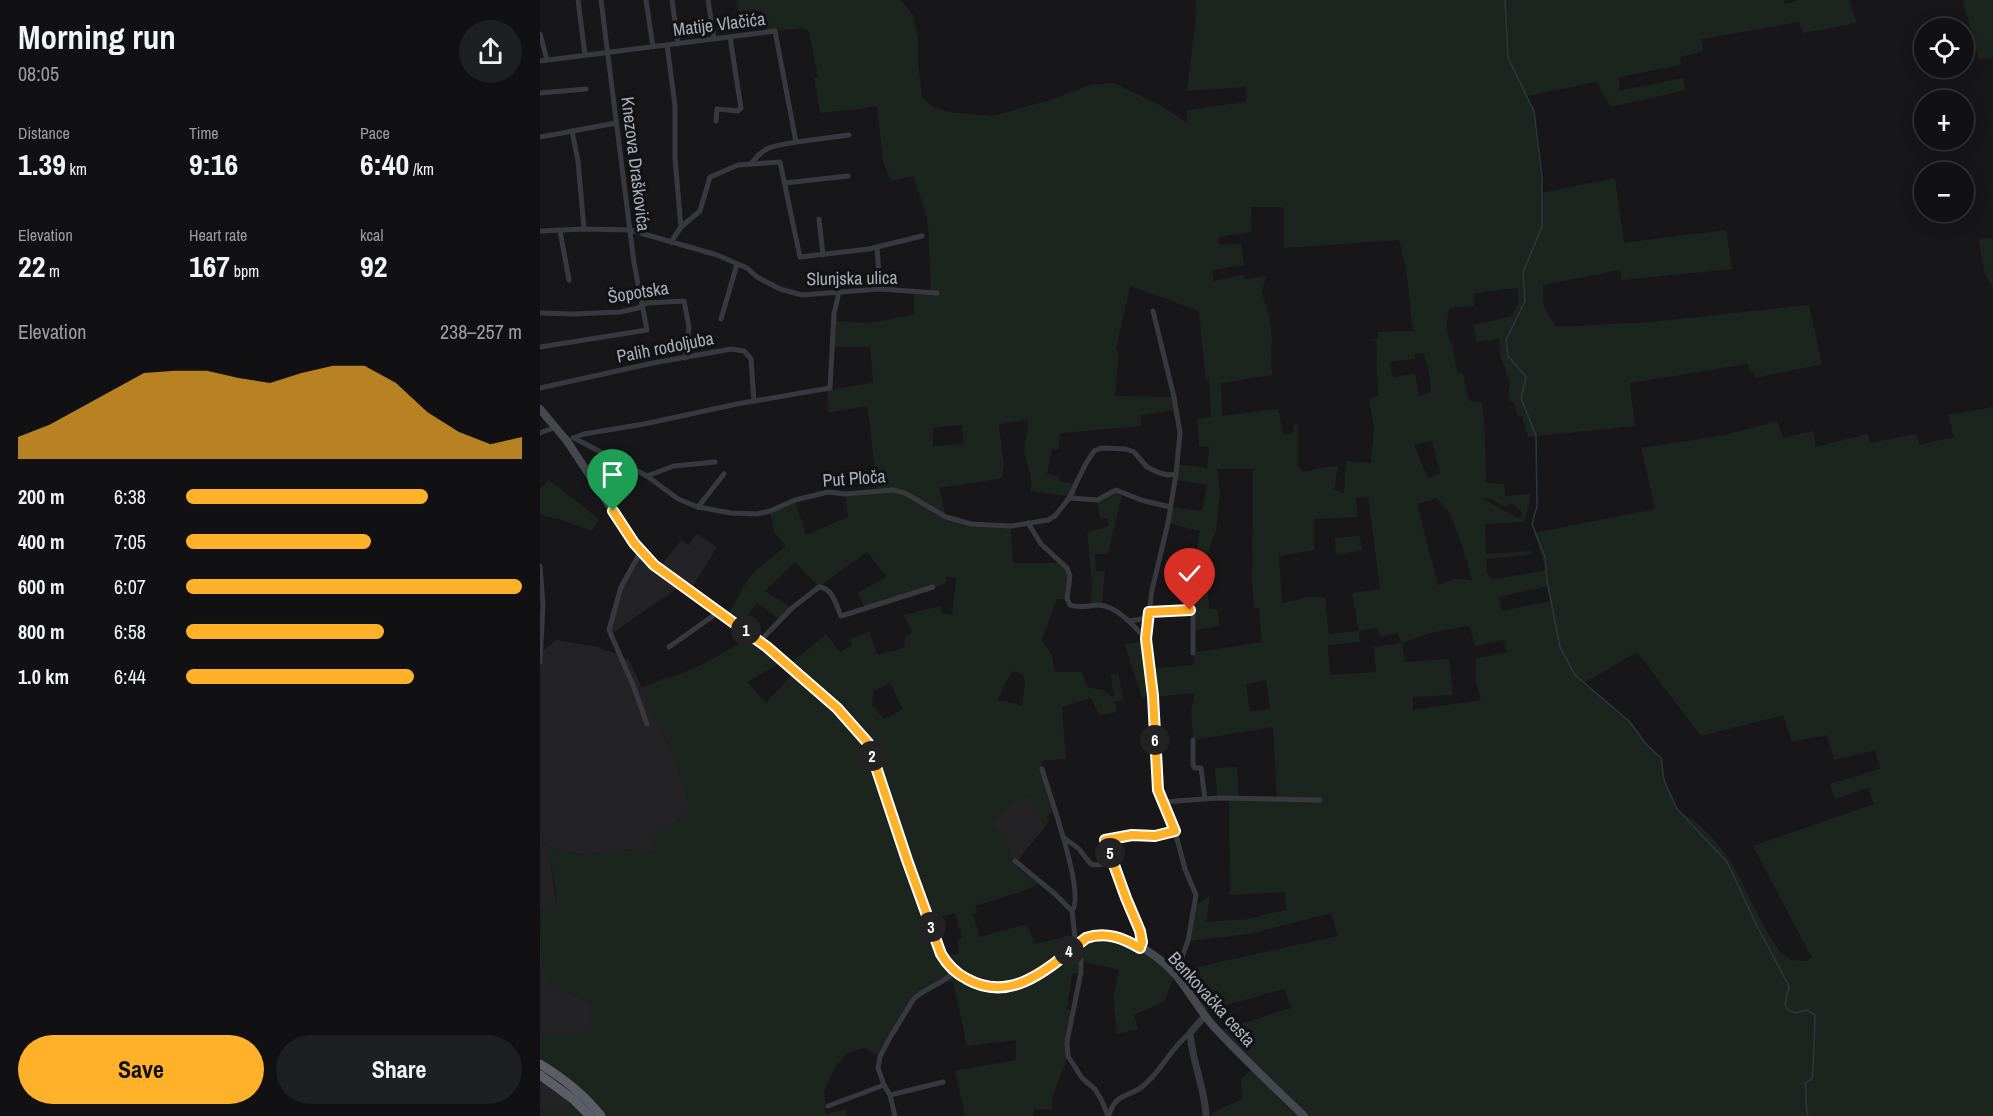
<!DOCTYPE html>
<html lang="en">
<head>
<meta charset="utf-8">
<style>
  :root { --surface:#111113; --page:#1e1f21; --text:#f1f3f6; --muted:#9c9da0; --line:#303133; --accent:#ffb129 }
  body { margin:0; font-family:"Archivo Narrow",sans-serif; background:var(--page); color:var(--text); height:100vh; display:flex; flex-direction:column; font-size:22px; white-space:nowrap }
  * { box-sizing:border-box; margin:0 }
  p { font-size:20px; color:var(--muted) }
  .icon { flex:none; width:33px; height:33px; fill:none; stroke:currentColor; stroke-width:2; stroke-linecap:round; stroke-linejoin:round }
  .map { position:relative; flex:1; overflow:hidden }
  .side { display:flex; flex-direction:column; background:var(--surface); width:540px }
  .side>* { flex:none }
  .buttons { position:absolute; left:1374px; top:18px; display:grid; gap:12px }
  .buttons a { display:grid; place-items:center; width:60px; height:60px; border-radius:50%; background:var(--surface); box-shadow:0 3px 15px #0003,0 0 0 2px var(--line); font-size:30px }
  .pin { position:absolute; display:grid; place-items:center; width:51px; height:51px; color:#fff; margin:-62px -26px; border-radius:50% 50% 50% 0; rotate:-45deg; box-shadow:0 0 6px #0007 }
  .pin .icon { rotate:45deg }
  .km { position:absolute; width:30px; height:30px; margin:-15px; border-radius:50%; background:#222; color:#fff; font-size:16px; line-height:30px; text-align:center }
  .round { display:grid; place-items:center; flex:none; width:63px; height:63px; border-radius:32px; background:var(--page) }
  .headline { display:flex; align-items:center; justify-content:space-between; height:102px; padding:0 18px }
  h1 { font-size:33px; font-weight:800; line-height:45px }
  .metrics { display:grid; grid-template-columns:repeat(3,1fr); gap:9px; height:102px; padding:6px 18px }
  .metrics div { display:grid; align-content:center }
  .metrics b { font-size:30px; font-weight:800 }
  .metrics small { font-size:16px; font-weight:400 }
  .metrics p { font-size:16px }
  .chart { height:168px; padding:12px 18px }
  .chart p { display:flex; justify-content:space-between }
  .chart svg { width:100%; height:108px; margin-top:6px; fill:var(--accent); opacity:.7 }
  .cta { display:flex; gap:12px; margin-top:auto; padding:12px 18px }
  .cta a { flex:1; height:69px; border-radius:36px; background:var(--accent); color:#111; font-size:24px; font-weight:800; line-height:69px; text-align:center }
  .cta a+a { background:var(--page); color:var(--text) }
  ul { padding:0 18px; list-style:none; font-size:20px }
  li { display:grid; grid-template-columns:96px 72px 1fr; align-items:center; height:45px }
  li i { height:15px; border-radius:8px; background:var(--accent) }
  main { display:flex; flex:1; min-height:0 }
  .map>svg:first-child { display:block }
</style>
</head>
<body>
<main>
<section class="side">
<div class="headline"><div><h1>Morning run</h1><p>08:05</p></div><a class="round"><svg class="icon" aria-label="share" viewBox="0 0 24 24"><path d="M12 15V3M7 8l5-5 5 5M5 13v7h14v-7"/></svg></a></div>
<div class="metrics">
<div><p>Distance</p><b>1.39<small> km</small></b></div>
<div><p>Time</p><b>9:16</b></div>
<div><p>Pace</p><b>6:40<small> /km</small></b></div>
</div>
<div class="metrics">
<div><p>Elevation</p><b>22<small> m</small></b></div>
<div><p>Heart rate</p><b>167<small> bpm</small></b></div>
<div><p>kcal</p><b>92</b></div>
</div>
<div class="chart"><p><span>Elevation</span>238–257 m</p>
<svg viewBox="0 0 160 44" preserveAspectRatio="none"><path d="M0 44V35L10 30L20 23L30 16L40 9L50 8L60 8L70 11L80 13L90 9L100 6L110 6L120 13L130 25L140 33L150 38L160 35V44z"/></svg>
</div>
<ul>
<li><b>200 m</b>6:38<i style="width:72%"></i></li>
<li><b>400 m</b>7:05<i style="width:55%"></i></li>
<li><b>600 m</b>6:07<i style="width:100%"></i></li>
<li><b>800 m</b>6:58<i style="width:59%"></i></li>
<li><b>1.0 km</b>6:44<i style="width:68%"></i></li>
</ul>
<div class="cta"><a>Save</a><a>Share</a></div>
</section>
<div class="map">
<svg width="1453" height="1116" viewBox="0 0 1453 1116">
  <rect width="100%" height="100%" fill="#171719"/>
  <g fill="#232326">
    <path d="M157 534 177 547 150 591 142 585 74 632 69 630 81 587 101 551 121 566 141 540 149 545Z"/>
    <path d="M16 640 59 647 65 651H70L89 660 130 749 151 810 111 839 115 851 83 849 44 855 9 847 16 905 0 911V847H8L0 834V654Z"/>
    <path d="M490 797 505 827 474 865 465 835 452 824 477 799Z"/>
    <path d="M0 918 2 957 9 986 41 998 51 1008 52 1023 43 1034 0 1035Z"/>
    <path d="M0 1070 33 1093 26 1116H0Z"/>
  </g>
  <g fill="#1c251d" fill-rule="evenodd">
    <path d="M196 0H361L373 15 378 38V62L382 97 392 107 409 112 452 116 511 100 550 85 574 83 620 105 647 123V110L706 102V87L647 91 655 27 656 0H1244L1245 4 1260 0H1309L1317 23 1263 33 1259 22 1161 39 1163 51 1140 57 1141 65 1079 77V91L1143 78 1145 90 1071 107 1056 82 987 96 994 111 1002 193 1075 178 1084 243 1186 230 1192 269 1082 280 1080 270 1003 285 1004 306 1016 327 1111 322 1269 305 1282 364 1215 378 1214 371 1210 372 1208 364 1090 383 1095 426 988 437 982 416H978L974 403 968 399 970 383 960 355 959 339 937 342 933 325 972 316 979 302 977 288 934 293V306L909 308 906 330 913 348 917 372 923 374 929 401 942 402 945 434 946 483 964 484 965 496 991 494 984 522 945 524 946 554 990 551 992 554 947 559 946 572 952 580 1006 570 994 533 1115 509 1101 448 1185 435 1237 421 1243 438 1273 431 1276 447 1328 434 1330 443 1376 434 1380 445 1414 437 1408 415 1453 407V1116H672V1113L702 1099 701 1079 714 1067 678 1031 751 1008 744 989 661 1012 644 981 649 969 798 936 791 913 710 934 648 941 655 906 670 895 666 922 708 919 746 910 745 892 690 895 689 799 678 798 677 795 675 768 697 767 699 799H737L733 727 653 740 651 710 655 693 602 698 585 645 600 641 609 669 653 665 654 653 722 642 719 608H714L712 579 713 469H677L680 494 676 531 670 546 666 563 669 609 678 610 679 626 655 630C656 614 654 599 653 583 653 565 657 548 660 531L628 523 630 507 662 511 667 485 635 480 637 464 667 468 669 447 659 446 657 419 671 417 669 380 666 381 659 311 590 286 576 349 579 351 575 396 634 397 636 410 601 415V426L521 433 518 449H512L507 474 520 476 519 481 535 484 536 496 557 498 576 490 583 491 568 554H555L556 571H565L562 605 551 606 552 585 547 532 569 526 568 518 560 519 557 500 490 491C495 477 485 463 484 448 484 438 491 431 487 420L459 424 464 465 462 478 399 488 406 517 431 524 471 526 473 563H521L530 576 527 599H517L502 640 512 655 515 672H542L547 687 563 690 571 696H574L571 675 578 673 584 700 575 701 577 712 559 715 551 698 522 707 526 759 501 761 514 811 507 817 509 821 505 827 489 797 477 799 452 824 465 835 474 865 498 884 486 890 435 906 437 913 433 914 440 937 487 924 495 944 529 936 536 946 556 935 593 943 635 975 624 1002 594 1015 598 1029 577 1034 573 997 579 970 541 961V972L532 974 527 1009 534 1012 527 1042 528 1056 512 1098V1110L494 1109 493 1116H425L415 1071 476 1060V1040L427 1046 413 982 401 981 380 992 340 1057 324 1048 307 1053 295 1067 284 1091 286 1114 306 1109 307 1116H0V1108L27 1113 33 1094 0 1070V1035L42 1034 52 1023 51 1008 41 998 9 986 2 957 0 911 16 905 15 884 8 848 0 847V834L8 847 43 855 83 849 115 851 111 839 151 810 130 749 102 688C117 679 134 677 150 670 170 662 189 649 208 638L239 664 207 682 226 703 255 671 248 664 265 652 286 634 300 652 312 645 310 639 329 631 338 655 364 648 365 637 372 632 364 615 401 606 402 614 412 615 416 578 407 577 405 584 325 608 317 593 347 577 327 552 279 587 255 562 225 591 252 608 241 620 217 603 200 626 187 616 207 581 217 569 246 546 234 532 230 511 255 500 266 535 308 517 305 494 337 491 329 418 326 406 288 413 287 390 333 383 330 347H294L296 321 328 323 374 315V292L391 293 388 225 386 214 373 176 351 181 343 161 337 106C318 110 300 110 280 113L274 78 278 77 269 32 262 28 227 32 221 10 199 12ZM711 207H744V248L859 240 866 269 873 331 838 332V339L831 340 836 341 838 396 829 398 834 429 831 463 806 461 804 493 794 490 798 466 786 467 764 472 758 467V424H756L753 427 754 433 744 435 738 409 682 416 681 383 732 375 731 350 732 339 730 318 722 293 726 276 704 279 703 275 674 281 672 270 704 265 701 244 679 245 678 237 712 232ZM883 353 888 367 891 392 879 396 875 373 853 378 850 364 854 361 875 359V354ZM422 425 424 444 393 446V428ZM892 441 900 473 888 478 874 445ZM828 497 840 589 812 593 819 631 789 634 785 598C767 594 760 601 742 603L739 556 774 550V519L818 517 816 498ZM896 497 910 514 923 548 932 580 914 579 898 585 877 504 892 500ZM946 497 966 507 970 503 977 507 982 513 980 519 943 499ZM1008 586 1010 601 962 611 958 597ZM929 626 935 646 964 640 967 652 936 659V681L941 700 873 710V697L913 695 909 659 865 662 862 643 898 631ZM838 628 840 637 857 633 862 643 834 647 836 672 790 675 788 645 820 642 819 631ZM1097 652 1161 736 1243 715 1252 742 1287 735 1294 760 1335 750 1340 769 1290 784 1295 799 1328 788 1334 804 1213 846 1272 958 1267 961 1251 960 1239 951 1222 923 1193 865 1176 842 1157 823 1137 809 1124 780 1121 758 1106 744 1089 721 1044 683ZM472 671 483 674 485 684 482 705 457 700ZM726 680 730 709 710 711 706 684ZM350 683 363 709 344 719 332 705 333 691ZM415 913 422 938 418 940 419 954H401L389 920Z"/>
    <path d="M1423 0H1453V58L1439 60Z"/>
    <path d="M1453 238V286C1443 279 1440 250 1439 239Z"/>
    <path d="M9 480 59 519 52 531 22 520 0 515V489Z"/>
    <path d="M820 536 822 550 796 555 795 538Z"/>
  </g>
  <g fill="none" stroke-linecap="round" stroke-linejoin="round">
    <path stroke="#2b373f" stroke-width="1.5" d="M965 0 968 58 994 111 1002 177V227L983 272 985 301 966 340 968 356 986 377 981 398 996 436 997 506 992 524 1005 557 1007 581 1020 647 1035 675 1089 721 1106 744 1121 758 1124 780 1137 809 1187 862 1217 926 1249 986 1245 1004 1248 1010 1255 1013 1267 1010 1275 1015 1273 1072 1272 1079 1265 1083C1267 1095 1265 1105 1268 1116"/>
    <g stroke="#37393f" stroke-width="5">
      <path d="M38 0 45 55"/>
      <path d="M106 0 113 47"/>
      <path d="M132 0 138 44"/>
      <path d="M168 0 174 39"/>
      <path d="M0 34 7 60"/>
      <path d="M127 45 135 106V159L141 227"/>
      <path d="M0 61 235 31 256 142C236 146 224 145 212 163"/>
      <path d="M0 93 46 89"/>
      <path d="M176 121 177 109 198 111 201 108 190 37"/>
      <path d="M32 131 38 161 44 229"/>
      <path d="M0 137 76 123"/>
      <path d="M256 142 309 135"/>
      <path d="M245 183 308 176"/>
      <path d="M279 219 283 255"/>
      <path d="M0 231 44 229 90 230 177 255 207 268 217 277 240 289 262 295 340 289 397 293"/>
      <path d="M20 231 29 280"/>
      <path d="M131 242 141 227 160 211 170 177 198 165 240 162 260 257 329 249 382 236"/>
      <path d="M337 248 340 289"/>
      <path d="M613 311 634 397 640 433 636 474 628 523 612 590 606 639 613 696 618 790 635 831 645 869 656 895 648 941 635 975"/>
      <path d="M0 313 34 314 80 312 98 308 107 303 144 301 149 327 145 358"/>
      <path d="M181 319 197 264"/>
      <path d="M0 347 107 330 94 263 61 0"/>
      <path d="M0 388 113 363 191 349 204 351 211 359 214 401"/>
      <path d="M0 433 16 427"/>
      <path d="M33 438 44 434 104 424 197 404 290 388 294 314 299 292"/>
      <path d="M34 438 107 476 138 499 158 507 191 513 217 514 230 511 255 500 288 492 305 494 353 490 365 493 406 517 431 524 471 526 508 520 515 516 529 498 557 500 576 490 601 500 630 507"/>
      <path d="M107 476 134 466 175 462"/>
      <path d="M529 498 545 465 554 451 561 448 586 449 594 452 607 467 617 472 627 475 636 474"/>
      <path d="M158 507 184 474"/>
      <path d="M488 523 501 544 527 568 530 576 527 599 530 605C540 609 549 605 559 605 577 606 595 627 606 639"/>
      <path d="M101 551 81 587 69 630 93 685 107 724"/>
      <path d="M0 566 3 605 0 662"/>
      <path d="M609 612 650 610 653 612V653"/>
      <path d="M589 621 608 618"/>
      <path d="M220 641 252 608 279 587C293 588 296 605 301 616L393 587"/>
      <path d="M129 647 180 611"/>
      <path d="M653 740V765L655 768H661L665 799"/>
      <path d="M502 769C509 794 546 894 532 911"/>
      <path d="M623 802 678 798 780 800"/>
      <path d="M524 838 538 848 551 864 555 865 573 863 600 931 602 942 600 948"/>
      <path d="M475 861 515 894 532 911 536 946 541 959V972L527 1042 528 1056 542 1078 555 1089 562 1101 568 1116"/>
      <path d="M573 863 565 840 592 835 615 836 635 831"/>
      <path d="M350 1095 403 1082"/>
      <path d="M288 1106 344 1085"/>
      <path d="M355 1116 350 1095 344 1085 338 1068 340 1057 348 1041 373 1000C384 987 404 985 414 971"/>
      <path d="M569 1116C574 1093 590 1097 603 1086 622 1071 631 1047 650 1033"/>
    </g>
    <path stroke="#37393f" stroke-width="7" d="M664 1017 650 1033C652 1061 665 1088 666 1116"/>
    <path stroke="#45484f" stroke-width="8" d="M0 409 27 441 94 543 114 565 227 647 297 708 328 743 367 860 401 954C408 966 415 973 427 979 472 1005 513 965 546 938 576 927 615 952 635 974 650 992 660 1012 676 1029 704 1059 734 1087 764 1116"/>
    <g stroke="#5b5e67" stroke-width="9">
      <path d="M0 1064C23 1078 45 1095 61 1116"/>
      <path d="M0 1075 33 1099 50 1116"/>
    </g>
  </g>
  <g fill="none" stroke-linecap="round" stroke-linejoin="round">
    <g stroke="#fff" stroke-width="12">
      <path id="route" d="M73 511 94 543 114 565 227 647 297 708 328 743 367 860 401 954C408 966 415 973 427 979 473 1005 512 965 546 938 565 931 583 938 600 948L602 942 600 931 586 898 565 840 592 835 615 836 635 831 618 790 613 696 606 639 609 612 650 610"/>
    </g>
    <use href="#route" stroke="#ffb129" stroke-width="8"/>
  </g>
  <g text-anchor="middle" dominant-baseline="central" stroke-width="6" stroke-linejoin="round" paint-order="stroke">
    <g font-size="18" fill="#a8aeba" stroke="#121214">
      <text transform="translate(179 24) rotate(-7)">Matije Vlačića</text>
      <text transform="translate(96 164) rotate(83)">Knezova Draškovića</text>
      <text transform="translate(312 278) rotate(-1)">Slunjska ulica</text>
      <text transform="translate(98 292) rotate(-9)">Šopotska</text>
      <text transform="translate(125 347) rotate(-11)">Palih rodoljuba</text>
      <text transform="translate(314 478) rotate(-4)">Put Ploča</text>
      <text transform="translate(672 999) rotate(48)">Benkovačka cesta</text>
    </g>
  </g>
</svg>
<div class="buttons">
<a><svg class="icon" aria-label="locate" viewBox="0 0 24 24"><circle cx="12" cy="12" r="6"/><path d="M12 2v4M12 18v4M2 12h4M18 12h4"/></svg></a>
<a>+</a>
<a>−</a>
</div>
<div class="pin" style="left:73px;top:511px;background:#1e9e55"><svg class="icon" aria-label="arrive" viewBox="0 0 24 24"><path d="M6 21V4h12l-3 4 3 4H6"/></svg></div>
<div class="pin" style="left:650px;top:610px;background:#d93025"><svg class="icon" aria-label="check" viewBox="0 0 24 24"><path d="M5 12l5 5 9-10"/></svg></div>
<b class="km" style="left:206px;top:630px">1</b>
<b class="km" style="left:332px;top:756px">2</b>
<b class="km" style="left:391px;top:927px">3</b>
<b class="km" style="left:529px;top:951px">4</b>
<b class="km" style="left:570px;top:853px">5</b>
<b class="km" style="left:615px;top:740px">6</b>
</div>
</main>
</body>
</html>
